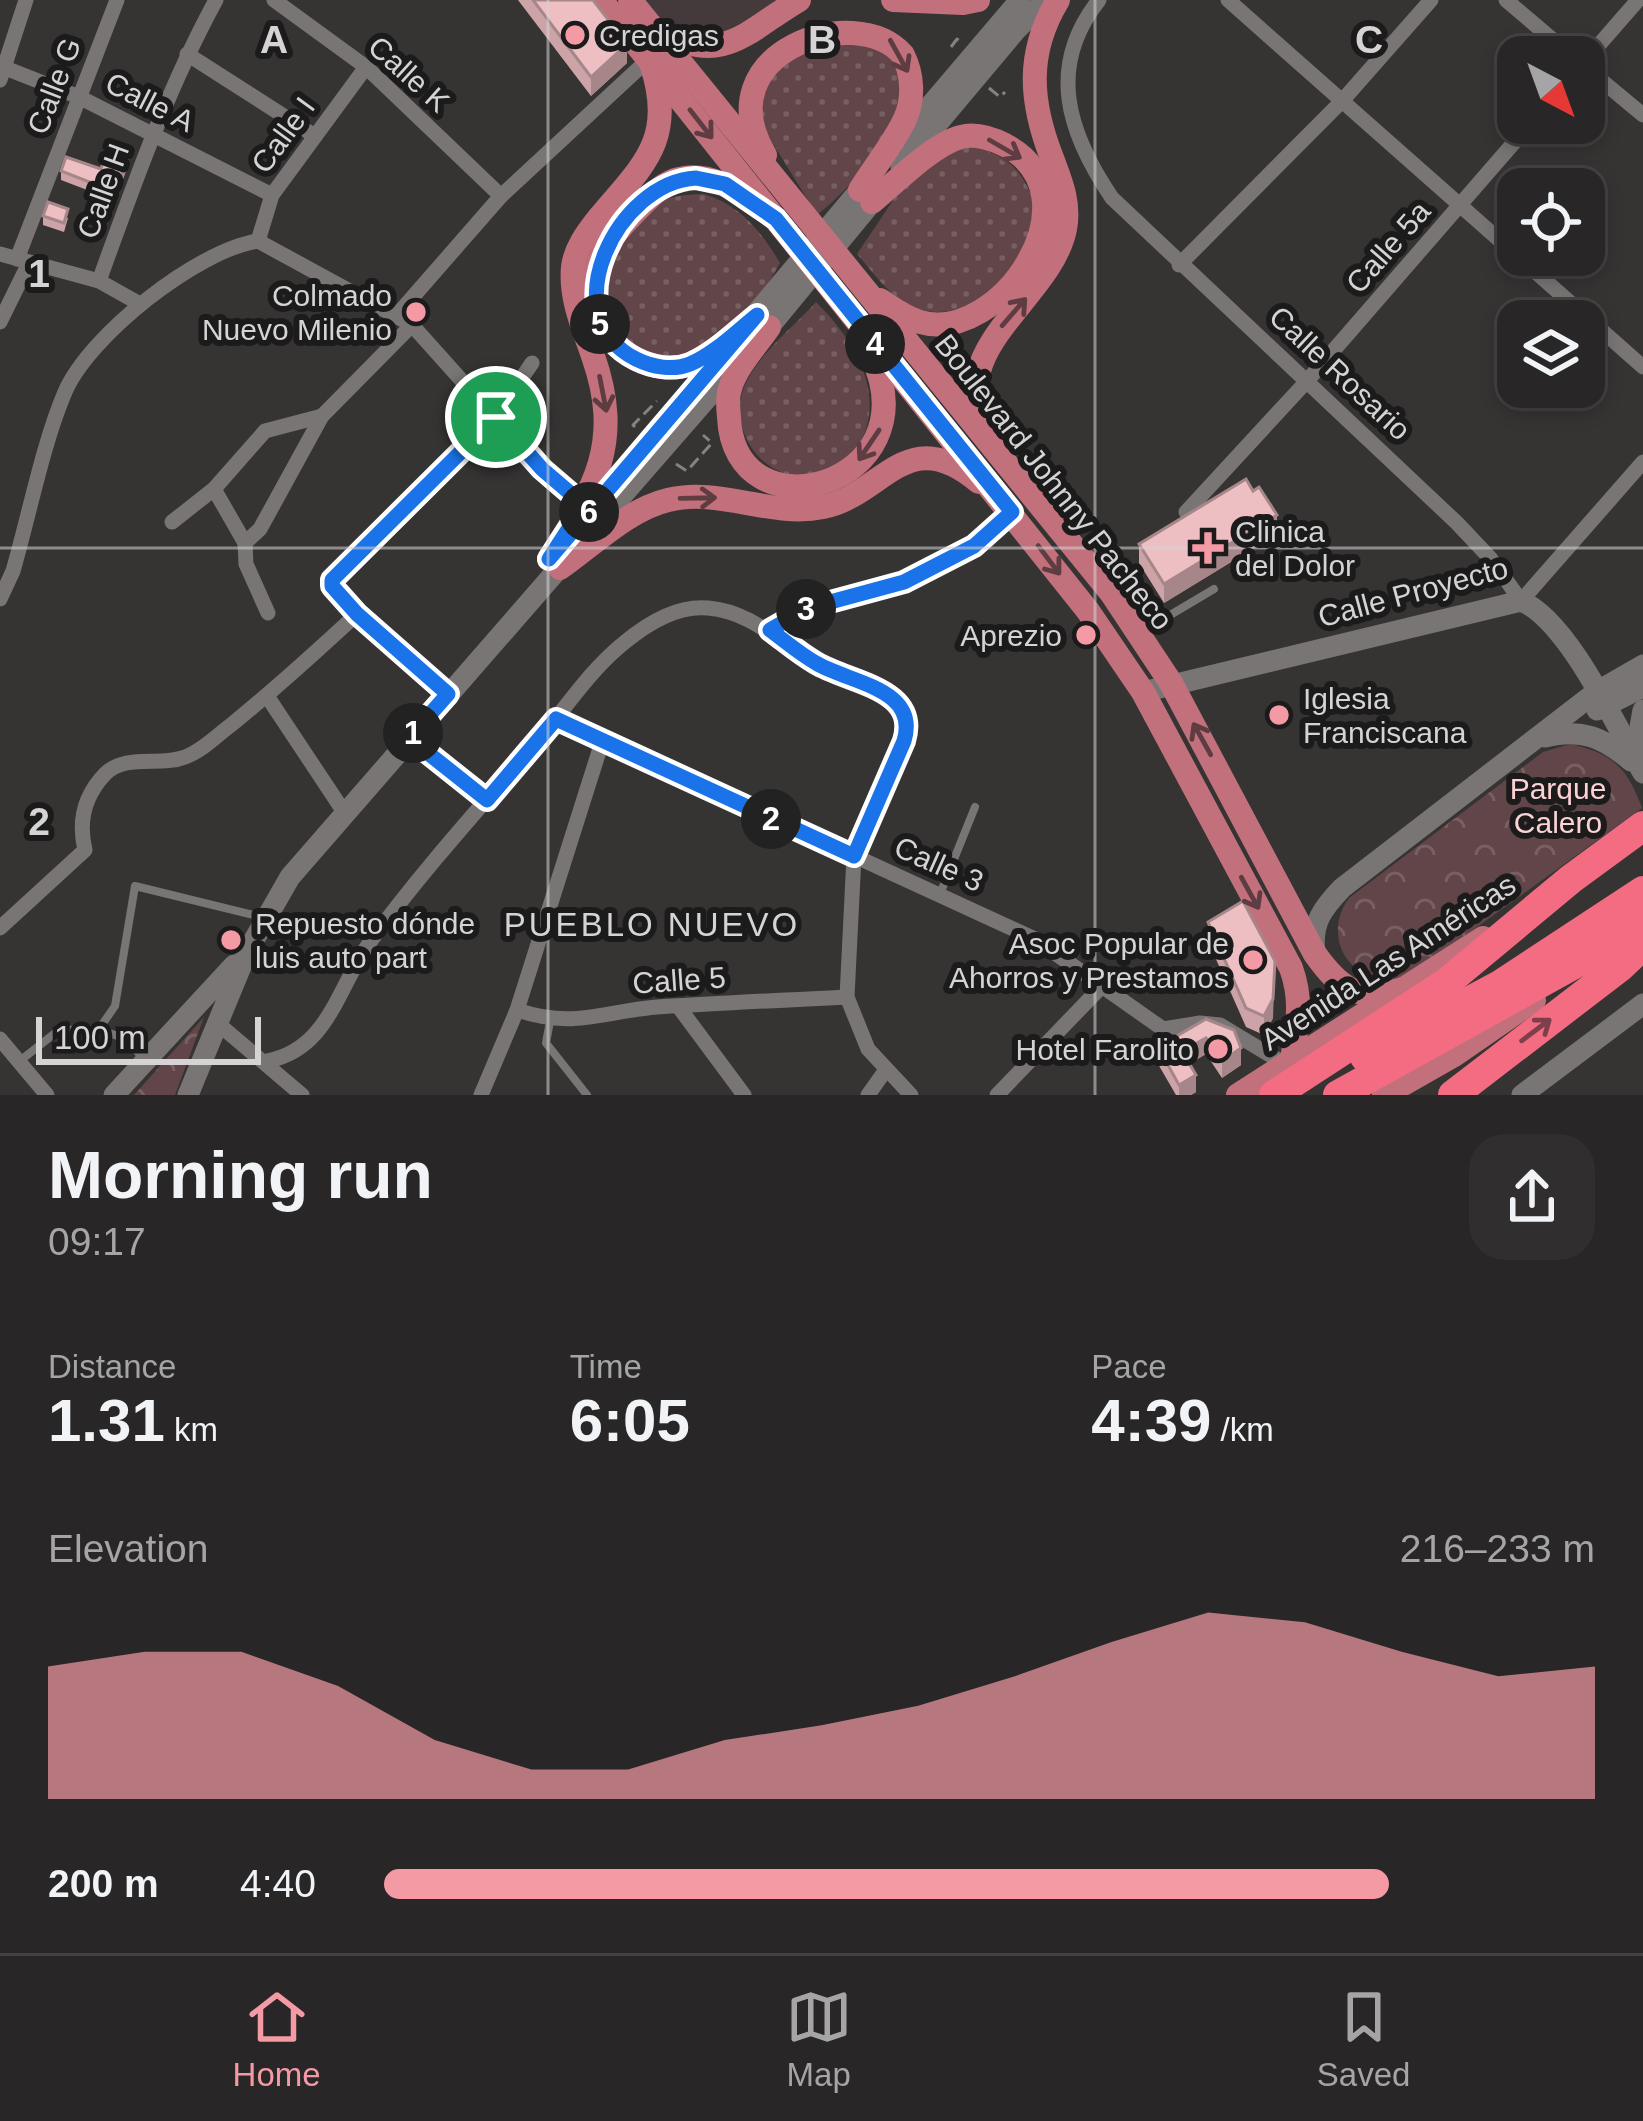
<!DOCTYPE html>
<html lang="en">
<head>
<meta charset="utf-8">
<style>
  :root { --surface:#282626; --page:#302e2e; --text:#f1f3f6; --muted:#a5a5a7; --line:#444343; --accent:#f49aa4 }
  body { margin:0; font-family:Arial,sans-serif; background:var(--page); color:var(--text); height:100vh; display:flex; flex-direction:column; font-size:45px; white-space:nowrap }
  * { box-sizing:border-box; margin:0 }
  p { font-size:39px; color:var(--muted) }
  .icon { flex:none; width:66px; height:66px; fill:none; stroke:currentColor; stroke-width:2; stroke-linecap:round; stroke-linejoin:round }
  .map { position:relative; height:1095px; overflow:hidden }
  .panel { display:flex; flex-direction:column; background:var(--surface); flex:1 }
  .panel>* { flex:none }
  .needle { width:78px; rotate:139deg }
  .tools { position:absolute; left:1497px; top:36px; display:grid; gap:24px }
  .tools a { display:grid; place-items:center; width:108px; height:108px; border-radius:24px; background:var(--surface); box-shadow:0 6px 18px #0003,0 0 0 3px var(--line); font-size:60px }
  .scale { position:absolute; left:36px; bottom:30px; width:225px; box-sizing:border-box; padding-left:12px; border:6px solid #d6d3d4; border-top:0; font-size:33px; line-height:42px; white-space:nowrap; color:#d6d3d4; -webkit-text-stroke:9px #1c1b1b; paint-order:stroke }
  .pin { position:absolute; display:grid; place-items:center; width:102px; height:102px; color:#fff; margin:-51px; border:6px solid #fff; border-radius:50%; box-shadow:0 3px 12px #0007 }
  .km { position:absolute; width:60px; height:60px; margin:-30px; border-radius:50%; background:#222; color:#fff; font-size:33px; line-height:60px; text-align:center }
  .round { display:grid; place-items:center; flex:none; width:126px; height:126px; border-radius:36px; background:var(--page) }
  .summary { display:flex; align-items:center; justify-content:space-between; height:204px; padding:0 48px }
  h1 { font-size:66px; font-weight:700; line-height:90px }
  .figures { display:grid; grid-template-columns:repeat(3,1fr); gap:18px; height:204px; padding:12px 48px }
  .figures div { display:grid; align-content:center }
  .figures b { font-size:60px; font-weight:700 }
  .figures small { font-size:33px; font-weight:400 }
  .figures p { font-size:33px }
  .chart { height:336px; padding:24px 48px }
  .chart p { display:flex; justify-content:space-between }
  .chart svg { width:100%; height:216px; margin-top:12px; fill:var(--accent); opacity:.7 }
  ul { padding:0 48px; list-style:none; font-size:39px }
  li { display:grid; grid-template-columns:192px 144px 1fr; align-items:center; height:90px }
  li i { height:30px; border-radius:15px; background:var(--accent) }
  .menu { display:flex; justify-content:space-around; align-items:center; height:168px; border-top:3px solid var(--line); background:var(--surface); font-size:33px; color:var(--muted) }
  .menu a { display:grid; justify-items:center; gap:6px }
  .menu .current { color:var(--accent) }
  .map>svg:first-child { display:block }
</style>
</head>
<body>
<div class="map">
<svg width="1643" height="1095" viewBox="0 0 1643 1095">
  <defs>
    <pattern id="grass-dots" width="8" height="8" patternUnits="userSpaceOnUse" patternTransform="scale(3)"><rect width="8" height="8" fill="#614548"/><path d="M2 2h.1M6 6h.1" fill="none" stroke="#775f62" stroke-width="1.8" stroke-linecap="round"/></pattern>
    <pattern id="park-crowns" width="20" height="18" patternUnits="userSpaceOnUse" patternTransform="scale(3)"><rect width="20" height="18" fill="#614548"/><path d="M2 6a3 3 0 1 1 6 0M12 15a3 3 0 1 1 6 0" fill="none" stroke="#775f62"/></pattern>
  </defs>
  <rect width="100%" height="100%" fill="#363333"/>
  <path fill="#443a3b" d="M636 0H776L741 29 701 40 645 12Z"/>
  <g fill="url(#grass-dots)">
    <path d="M820 28 890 53 907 92C880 146 865 176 817 215L761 124 763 75Z"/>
    <path d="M972 146C1018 159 1022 174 1041 216 1035 229 1030 247 1022 259 999 292 952 326 911 306 888 295 873 272 857 254L908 178 928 161Z"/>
    <path d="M704 194C740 205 761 231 780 263 758 303 722 349 673 359 625 369 593 301 604 262 607 251 619 241 626 233 652 202 663 195 704 194Z"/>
    <path d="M816 302C950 435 797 530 748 442 741 428 738 412 741 397 749 361 792 329 816 302Z"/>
  </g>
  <g fill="url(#park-crowns)">
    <path d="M1570 744C1612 753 1627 767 1642 808L1430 961C1422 966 1412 973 1403 976 1354 991 1319 939 1349 898L1543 752Z"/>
    <path d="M204 1017 175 1095H134Z"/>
  </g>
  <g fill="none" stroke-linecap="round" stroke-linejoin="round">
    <g stroke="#858282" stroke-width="3" stroke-dasharray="12 6" stroke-linecap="butt">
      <path d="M951 47 957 39 962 43"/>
      <path d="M989 88 1000 97 1005 92"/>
      <path d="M635 427 633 425 657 401"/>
      <path d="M536 463 568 493"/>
      <path d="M676 464 687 471 712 443 703 435"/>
    </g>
    <g stroke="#797575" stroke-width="8">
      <path d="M770 630 808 608 903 582 974 546 1007 517"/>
      <path d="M1145 630 1214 589"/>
      <path d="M940 894 975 807"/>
      <path d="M550 1021 546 1043 587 1095"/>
      <path d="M99 1029 128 1040 144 1060"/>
      <path d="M21 1060 59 1030 99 1029 115 1006 135 886 262 917"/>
    </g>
    <g stroke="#797575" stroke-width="15">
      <path d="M274 0 366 67 501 196"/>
      <path d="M1099 0C1046 67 1068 133 1112 198L1457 523 1491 559 1521 601 1643 462"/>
      <path d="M1228 0 1643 367"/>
      <path d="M1506 0 1573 57"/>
      <path d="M187 54 315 136"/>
      <path d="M1584 62 1638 0"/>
      <path d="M0 66 79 97 272 195"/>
      <path d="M1584 66 1643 115"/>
      <path d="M0 80 26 0"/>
      <path d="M258 241 412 325 524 450"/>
      <path d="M258 241 272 195 366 67"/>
      <path d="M0 254 99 281 140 304"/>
      <path d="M17 259 117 0"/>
      <path d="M1179 265 1342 101 1431 0"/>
      <path d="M99 281C134 184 167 90 216 0"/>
      <path d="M397 315 501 196 650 58"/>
      <path d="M0 322 29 263"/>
      <path d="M214 489 245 543 260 529 322 416 412 325"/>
      <path d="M1186 512 1307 381 1531 123"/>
      <path d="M172 522 214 489 265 431 322 416"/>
      <path d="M245 543 246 564 268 613"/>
      <path d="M0 599 13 571C29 516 43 443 65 392 89 336 197 250 258 241"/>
      <path d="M448 694 334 592 332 580 495 417 532 363"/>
      <path d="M267 696 344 812"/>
      <path d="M556 719 1035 939 1163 1029 1200 1023 1220 1025 1285 1064"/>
      <path d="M409 738 487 800"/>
      <path d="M0 928 85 850C78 821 84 796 105 774 126 753 160 767 185 757 202 751 216 736 231 725 274 690 316 652 357 614"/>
      <path d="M678 1006 744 1095"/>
      <path d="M517 1010C574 1029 600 1012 657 1007 720 1003 784 1000 847 997"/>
      <path d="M216 1022 302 1095"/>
      <path d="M0 1039 47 1095"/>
      <path d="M267 1061C329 1049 337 988 370 942 422 871 483 804 540 738 568 705 591 669 625 642 648 623 677 605 708 608 757 612 786 651 829 669 863 683 918 694 904 741L854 856 847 997 868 1049 911 1095"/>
      <path d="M481 1095 517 1010 602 742"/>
      <path d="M868 1095 885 1071"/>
      <path d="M997 1095 1103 985"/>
    </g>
    <g stroke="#797575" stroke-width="21">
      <path d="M900 141 1020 0"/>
      <path d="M901 167 1016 30 1046 0"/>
      <path d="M760 338 881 191"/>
      <path d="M580 523 869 179"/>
      <path d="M1143 692 1521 601C1568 620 1617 728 1643 773"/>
      <path d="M1597 710 1643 687"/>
      <path d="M1545 737C1581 728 1603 737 1631 761"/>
      <path d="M1640 762 1638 738 1643 710"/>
      <path d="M1315 952C1311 923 1323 908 1342 888L1596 692 1643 665"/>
      <path d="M114 1095 234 965"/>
      <path d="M188 1095 247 952 290 877 735 366"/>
      <path d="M1522 1095 1643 1004"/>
    </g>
    <g stroke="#c2707c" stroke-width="24">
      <path d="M601 0 1088 611 1143 692 1291 968C1303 1001 1297 1026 1292 1060"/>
      <path d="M630 0 1112 594 1171 683 1315 954C1340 989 1358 1002 1402 989"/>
      <path d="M893 0 963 3 978 0"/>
      <path d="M662 32C724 67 749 29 799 0"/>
      <path d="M765 155C704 53 855 0 903 55 913 75 914 99 905 119 894 143 874 167 860 190"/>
      <path d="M872 202C894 184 933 144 961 137 975 133 993 139 1005 145 1101 196 1000 345 920 322 905 318 892 308 880 300"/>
      <path d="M756 204C735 188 706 172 679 179 664 182 652 195 642 205 626 221 605 242 598 264 587 301 603 342 636 359 652 367 672 371 690 364 714 354 737 331 757 315"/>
      <path d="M769 327C757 345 735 368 730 389 727 397 728 408 729 417 734 540 933 487 872 356"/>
      <path d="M990 431C938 351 1051 300 1065 229 1070 203 1061 182 1052 158 1030 102 1026 53 1058 0"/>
      <path d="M549 559C596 487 623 442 593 356 583 327 570 298 573 267 575 249 587 233 598 219 642 166 676 141 652 66"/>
      <path d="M560 568C593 545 629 509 668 500 720 487 771 518 823 507 884 495 906 421 979 482"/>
      <path d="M1238 1095 1483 938"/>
      <path d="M1384 1095 1454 1055 1534 1000"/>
    </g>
    <g stroke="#f36c81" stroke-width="30">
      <path d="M1365 1057 1500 985 1643 891"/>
      <path d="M1274 1095 1446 983 1571 879 1643 826"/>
      <path d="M1338 1095 1607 946 1643 923"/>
      <path d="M1453 1095 1621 966 1643 945"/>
    </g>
  </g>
  <g fill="#cca4a8">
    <path d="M518 0H593L627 63 591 96Z"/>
    <path d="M127 168 109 218 91 212V203L95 193 61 180V171Z"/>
    <path d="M43 216 68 218 64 232 43 225Z"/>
    <path d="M1277 534 1164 603 1139 563V544Z"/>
    <path d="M1208 922 1273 1018 1264 1035 1246 1027 1208 941Z"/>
    <path d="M1206 1019 1241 1065 1222 1078 1206 1054 1189 1064 1196 1092 1191 1095H1176L1158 1064V1047Z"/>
  </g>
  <g fill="#a68688">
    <path d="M627 44V63L591 96V77Z"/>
    <path d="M127 159V168L109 218V209Z"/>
    <path d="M1277 515V534L1164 603V584Z"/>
    <path d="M1275 961 1273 1018 1264 1035V1016Z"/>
    <path d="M1206 1038V1054L1182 1068V1051Z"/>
    <path d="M1241 1048V1065L1222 1078V1061Z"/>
    <path d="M1196 1075V1092L1191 1095H1179V1085Z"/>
  </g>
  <g fill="#edbfc3" stroke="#a68688" stroke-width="3">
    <path d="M533 0H593L627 44 591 77Z"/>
    <path d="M106 153 127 159 109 209 91 203 97 185 61 171 66 157 101 169Z"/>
    <path d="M48 202 68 209 64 223 43 216Z"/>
    <path d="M1246 479 1253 491 1259 487 1277 515 1164 584 1139 544Z"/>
    <path d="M1243 901 1275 961 1273 999 1264 1016 1246 1008 1208 922Z"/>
    <path d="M1206 1019 1234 1030 1241 1048 1222 1061 1206 1038 1182 1051 1196 1075 1179 1085 1158 1047Z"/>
  </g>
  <defs><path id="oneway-shaft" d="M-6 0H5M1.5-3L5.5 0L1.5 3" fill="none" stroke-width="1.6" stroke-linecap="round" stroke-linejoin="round" transform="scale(3)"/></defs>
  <g stroke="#5e3d42">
    <use href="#oneway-shaft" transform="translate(899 56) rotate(61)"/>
    <use href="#oneway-shaft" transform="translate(701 124) rotate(52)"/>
    <use href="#oneway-shaft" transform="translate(1005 149) rotate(30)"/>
    <use href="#oneway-shaft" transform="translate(1014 312) rotate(-49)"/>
    <use href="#oneway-shaft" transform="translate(603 394) rotate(79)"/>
    <use href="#oneway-shaft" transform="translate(869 445) rotate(124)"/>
    <use href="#oneway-shaft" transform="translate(698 498) rotate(-1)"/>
    <use href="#oneway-shaft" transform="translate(1049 560) rotate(53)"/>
    <use href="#oneway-shaft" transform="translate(1202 739) rotate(-119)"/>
    <use href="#oneway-shaft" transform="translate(1250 893) rotate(61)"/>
  </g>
  <use stroke="#7d3f49" href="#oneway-shaft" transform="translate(1536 1030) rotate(-37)"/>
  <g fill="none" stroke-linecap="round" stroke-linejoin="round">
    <g stroke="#fff" stroke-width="24">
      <path id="route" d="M696 178 725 184 776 219 1012 512 974 546 904 582 808 608 770 630C785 641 800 654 816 663 849 683 920 688 904 741L854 856 556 719 487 800 409 738 448 694 357 614 332 586V580L496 417 542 469 584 505 549 559 757 315C737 331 714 354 690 364 673 371 652 367 636 359 551 316 618 182 696 178Z"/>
    </g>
    <use href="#route" stroke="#1a73e8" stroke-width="15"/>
  </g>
  <path fill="none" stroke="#d6d3d4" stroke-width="3" stroke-opacity="0.55" d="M548 0V1095M1095 0V1095M0 548H1643"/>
  <g fill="#f49aa4" stroke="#1c1b1b" stroke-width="4.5">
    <circle cx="575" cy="35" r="12"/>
    <circle cx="416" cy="312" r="12"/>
    <path d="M1202 530h12v12h12v12h-12v12h-12v-12h-12v-12h12z"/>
    <circle cx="1086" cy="635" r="12"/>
    <circle cx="1279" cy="715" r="12"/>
    <circle cx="231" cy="940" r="12"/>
    <circle cx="1253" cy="960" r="12"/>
    <circle cx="1218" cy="1049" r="12"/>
  </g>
  <g text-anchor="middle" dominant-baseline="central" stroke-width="12" stroke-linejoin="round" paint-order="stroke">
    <g font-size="30" fill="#d6d3d4" stroke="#1c1b1b" text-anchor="start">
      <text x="599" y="35">Credigas</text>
      <text x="392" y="295" text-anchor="end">Colmado<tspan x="392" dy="34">Nuevo Milenio</tspan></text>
      <text x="1235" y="531">Clinica<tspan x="1235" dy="34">del Dolor</tspan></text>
      <text x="1062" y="635" text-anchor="end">Aprezio</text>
      <text x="1303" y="698">Iglesia<tspan x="1303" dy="34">Franciscana</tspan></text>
      <text x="255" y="923">Repuesto dónde<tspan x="255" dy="34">luis auto part</tspan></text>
      <text x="1229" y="943" text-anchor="end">Asoc Popular de<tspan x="1229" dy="34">Ahorros y Prestamos</tspan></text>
      <text x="1194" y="1049" text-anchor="end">Hotel Farolito</text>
    </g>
    <g font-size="30" fill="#d6d3d4" stroke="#1c1b1b">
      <text transform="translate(409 74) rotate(42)">Calle K</text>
      <text transform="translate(54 86) rotate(-69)">Calle G</text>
      <text transform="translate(150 102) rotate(27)">Calle A</text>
      <text transform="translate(283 135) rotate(-54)">Calle I</text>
      <text transform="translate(103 191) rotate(-70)">Calle H</text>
      <text transform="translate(1388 247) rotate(-49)">Calle 5a</text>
      <text transform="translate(1340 373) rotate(43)">Calle Rosario</text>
      <text transform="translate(1054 482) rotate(52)">Boulevard Johnny Pacheco</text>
      <text transform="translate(1413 592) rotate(-15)">Calle Proyecto</text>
      <text transform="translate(939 864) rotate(24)">Calle 3</text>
      <text transform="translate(1388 962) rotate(-33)">Avenida Las Américas</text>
      <text transform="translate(679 980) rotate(-4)">Calle 5</text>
    </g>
    <g font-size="30" fill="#fdd2d5" stroke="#1c1b1b">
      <text x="1558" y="788">Parque<tspan x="1558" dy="34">Calero</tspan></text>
    </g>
    <g font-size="33" letter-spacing="3" fill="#d6d3d4" stroke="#1c1b1b">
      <text x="652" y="924">PUEBLO NUEVO</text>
    </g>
  </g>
  <g font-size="39" text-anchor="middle" font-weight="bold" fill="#d6d3d4" stroke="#1c1b1b" stroke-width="12" stroke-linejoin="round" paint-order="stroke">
    <text x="274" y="53">A</text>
    <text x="822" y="53">B</text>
    <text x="1369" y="53">C</text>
    <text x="39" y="287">1</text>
    <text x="39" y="835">2</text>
  </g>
</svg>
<div class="tools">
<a><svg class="needle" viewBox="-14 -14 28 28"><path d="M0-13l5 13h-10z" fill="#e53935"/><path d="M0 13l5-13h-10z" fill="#a5a5a7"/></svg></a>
<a><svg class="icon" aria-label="locate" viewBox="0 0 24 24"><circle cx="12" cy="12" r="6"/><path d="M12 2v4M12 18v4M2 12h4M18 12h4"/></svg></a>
<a><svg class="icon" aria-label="layers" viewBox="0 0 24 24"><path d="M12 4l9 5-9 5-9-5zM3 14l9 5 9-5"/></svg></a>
</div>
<div class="scale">100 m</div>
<div class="pin" style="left:496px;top:417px;background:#1e9e55"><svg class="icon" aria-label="arrive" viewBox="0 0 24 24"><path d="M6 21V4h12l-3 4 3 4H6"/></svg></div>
<b class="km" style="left:413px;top:733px">1</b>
<b class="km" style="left:771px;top:819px">2</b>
<b class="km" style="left:806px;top:609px">3</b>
<b class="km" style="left:875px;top:344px">4</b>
<b class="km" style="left:600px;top:324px">5</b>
<b class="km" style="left:589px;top:512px">6</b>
</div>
<section class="panel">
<div class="summary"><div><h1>Morning run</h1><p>09:17</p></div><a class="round"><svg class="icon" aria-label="share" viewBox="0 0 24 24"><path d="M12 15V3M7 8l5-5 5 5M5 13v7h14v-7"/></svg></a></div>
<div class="figures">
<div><p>Distance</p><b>1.31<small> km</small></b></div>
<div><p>Time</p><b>6:05</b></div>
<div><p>Pace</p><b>4:39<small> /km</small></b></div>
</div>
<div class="chart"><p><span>Elevation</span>216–233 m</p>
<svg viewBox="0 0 160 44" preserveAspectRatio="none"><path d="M0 44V17L10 14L20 14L30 21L40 32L50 38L60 38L70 32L80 29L90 25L100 19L110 12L120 6L130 8L140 14L150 19L160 17V44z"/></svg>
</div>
<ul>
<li><b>200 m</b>4:40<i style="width:83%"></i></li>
</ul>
</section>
<nav class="menu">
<a class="current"><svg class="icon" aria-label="home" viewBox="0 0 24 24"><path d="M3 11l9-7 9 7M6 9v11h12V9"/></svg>Home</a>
<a><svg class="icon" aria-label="map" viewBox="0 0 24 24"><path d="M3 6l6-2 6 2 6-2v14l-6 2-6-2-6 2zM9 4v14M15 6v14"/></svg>Map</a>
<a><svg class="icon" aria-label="saved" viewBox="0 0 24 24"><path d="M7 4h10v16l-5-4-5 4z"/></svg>Saved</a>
</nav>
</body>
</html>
